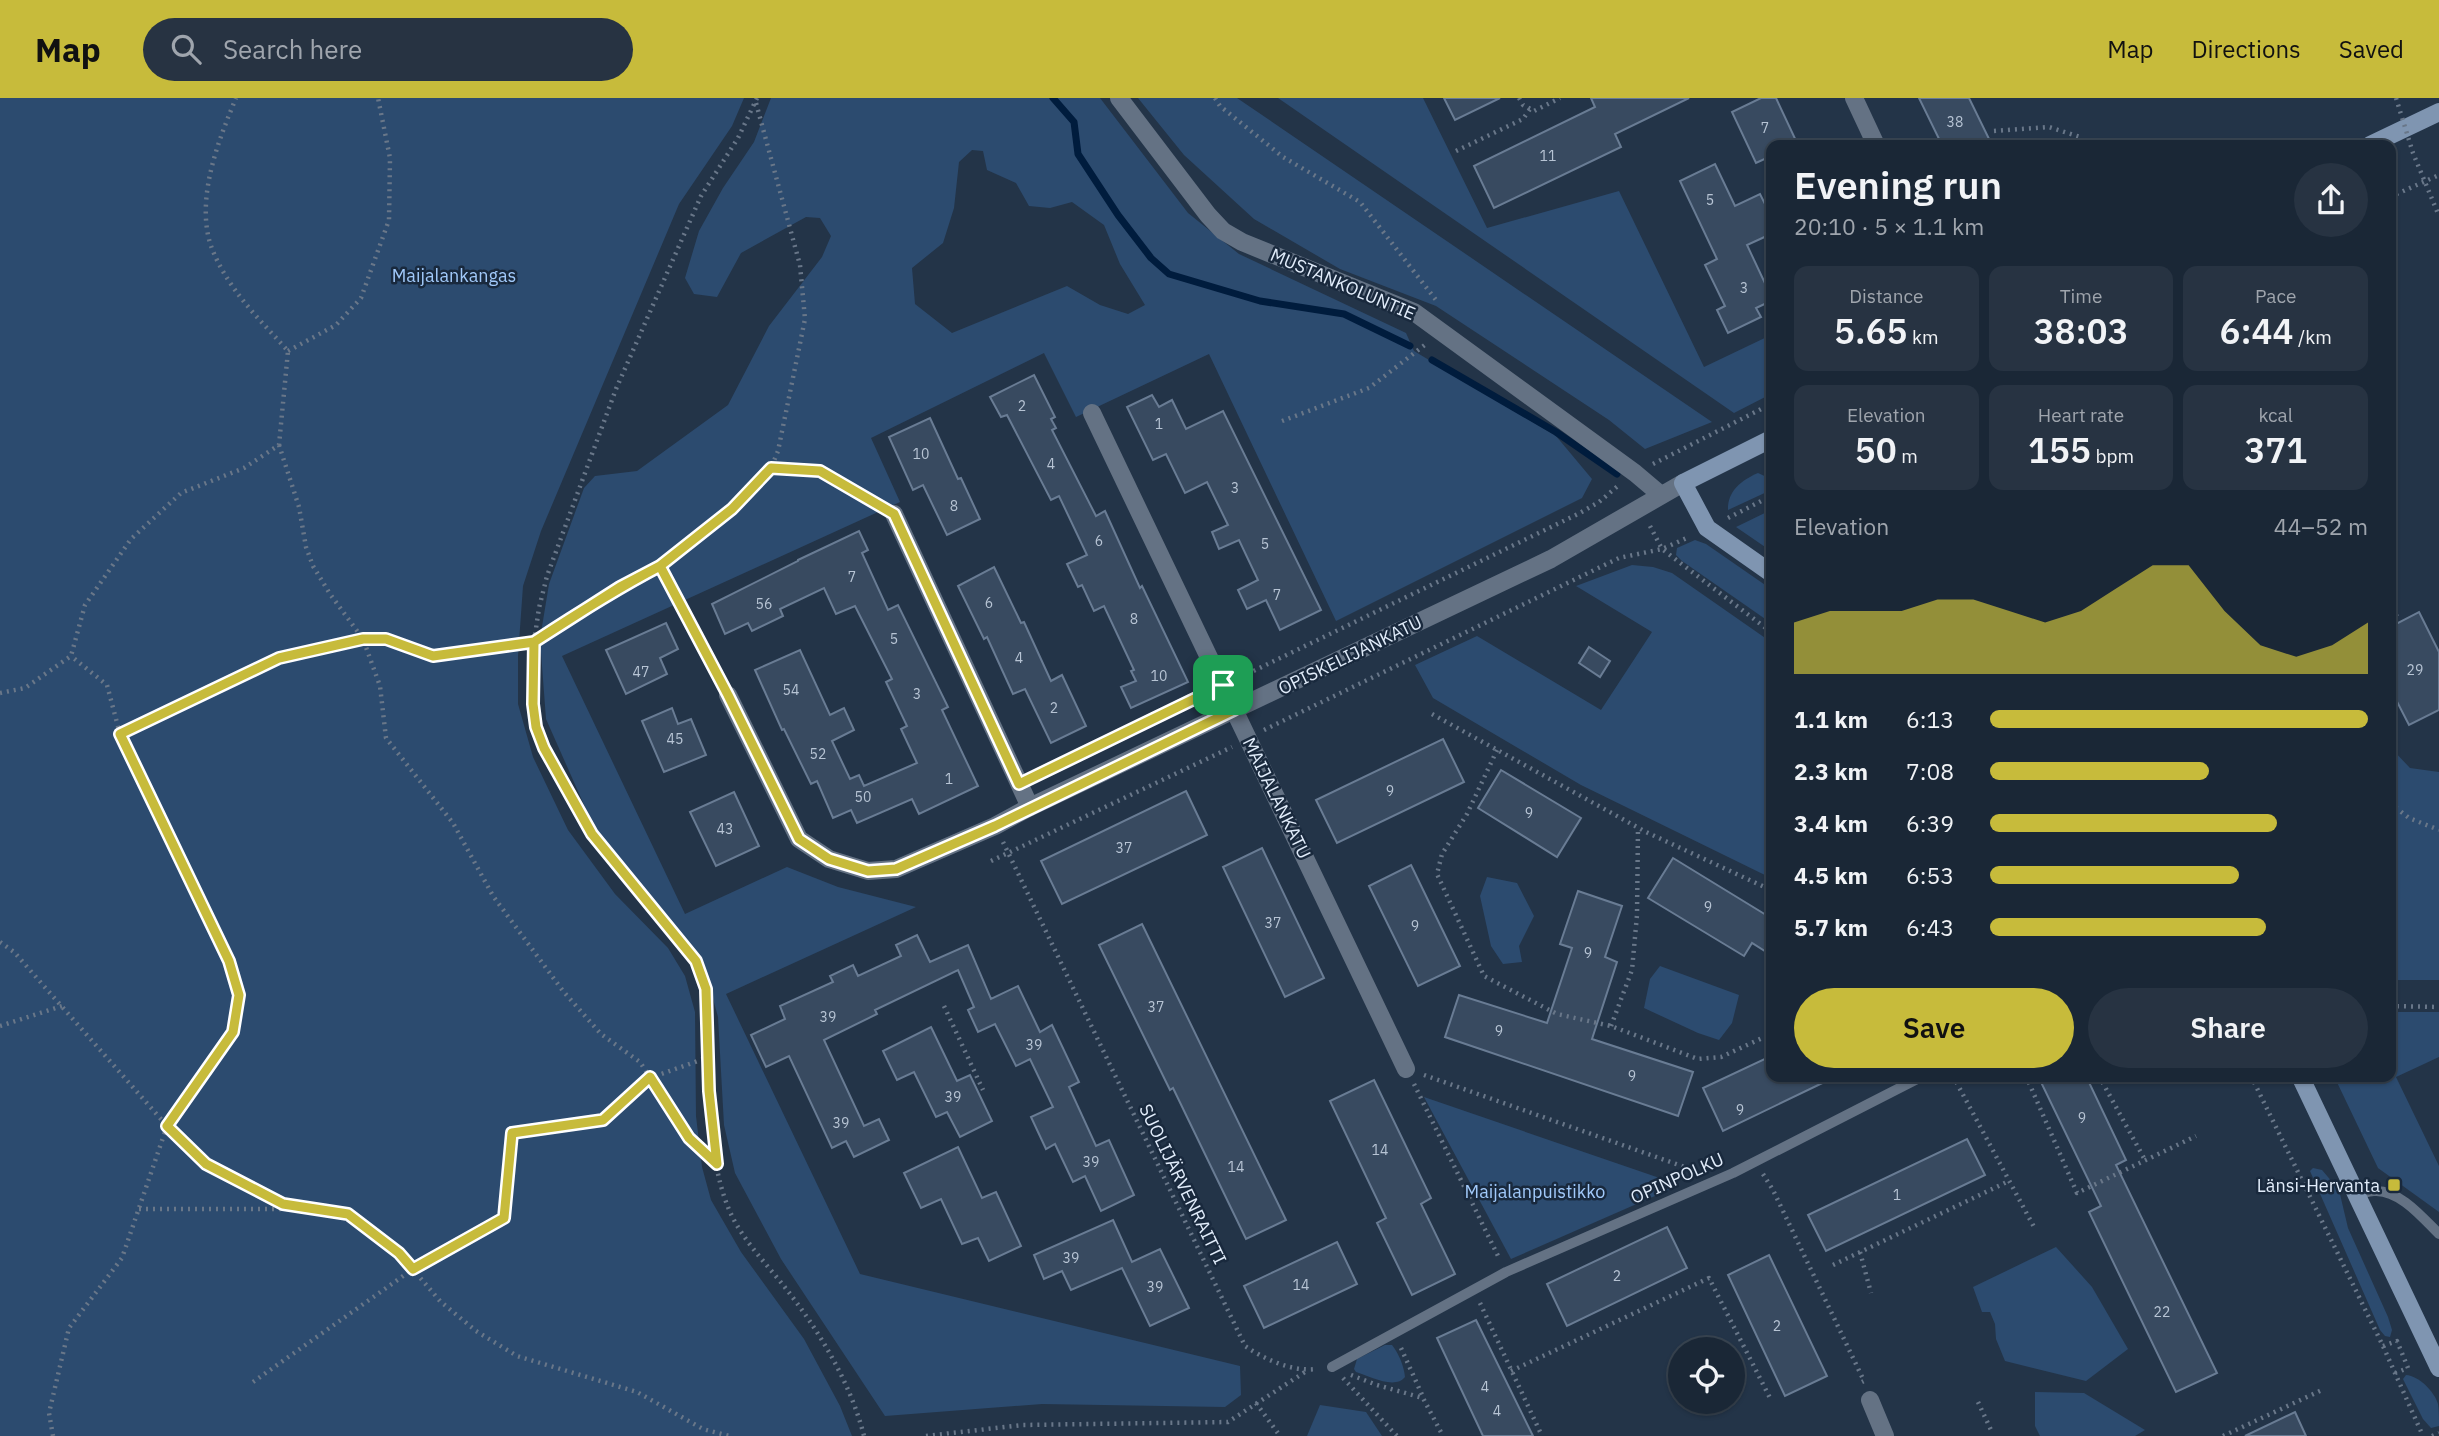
<!DOCTYPE html>
<html lang="en">
<head>
<meta charset="utf-8">
<style>
  :root { --surface:#1a2736; --page:#273342; --text:#f1f3f6; --muted:#9fa5ad; --line:#384451; --accent:#c7bb3b }
  body { margin:0; font-family:"IBM Plex Sans",sans-serif; background:var(--page); color:var(--text); height:100vh; display:flex; flex-direction:column; font-size:26px; white-space:nowrap }
  * { box-sizing:border-box; margin:0 }
  p { font-size:23px; color:var(--muted) }
  .icon { flex:none; width:38px; height:38px; fill:none; stroke:currentColor; stroke-width:2; stroke-linecap:round; stroke-linejoin:round }
  .map { position:relative; flex:1; overflow:hidden }
  .details { position:absolute; left:1766px; top:42px; width:630px; height:942px; display:flex; flex-direction:column; background:var(--surface); border-radius:14px; box-shadow:0 2px 5px #0004,0 0 0 2px var(--line) }
  .details>* { flex:none }
  .fabs { position:absolute; left:1668px; top:1239px; display:grid; gap:14px }
  .fabs a { display:grid; place-items:center; width:77px; height:77px; border-radius:50%; background:var(--surface); box-shadow:0 2px 5px #0004,0 0 0 2px var(--line); font-size:35px }
  .pin { position:absolute; display:grid; place-items:center; width:60px; height:60px; color:#fff; margin:-30px; border-radius:14px; box-shadow:0 4px 10px #0006 }
  .round { display:grid; place-items:center; flex:none; width:74px; height:74px; border-radius:37px; background:var(--page) }
  .head { display:flex; align-items:center; justify-content:space-between; height:119px; padding:0 28px }
  h1 { font-size:38px; font-weight:600; line-height:52px }
  .stats { display:grid; grid-template-columns:repeat(3,1fr); gap:10px; height:119px; padding:7px 28px }
  .stats div { display:grid; align-content:center; border-radius:14px; background:var(--page); text-align:center }
  .stats b { font-size:35px; font-weight:600 }
  .stats small { font-size:19px; font-weight:400 }
  .stats p { font-size:19px }
  .chart { height:196px; padding:14px 28px }
  .chart p { display:flex; justify-content:space-between }
  .chart svg { width:100%; height:126px; margin-top:7px; fill:var(--accent); opacity:.7 }
  .button { display:flex; gap:14px; margin-top:auto; padding:14px 28px }
  .button a { flex:1; height:80px; border-radius:42px; background:var(--accent); color:#111; font-size:28px; font-weight:600; line-height:80px; text-align:center }
  .button a+a { background:var(--page); color:var(--text) }
  ul { padding:0 28px; list-style:none; font-size:23px }
  li { display:grid; grid-template-columns:112px 84px 1fr; align-items:center; height:52px }
  li i { height:18px; border-radius:9px; background:var(--accent) }
  header { display:flex; align-items:center; gap:42px; box-sizing:border-box; height:98px; padding:0 35px; background:var(--accent); color:#111 }
  header strong { font-size:33px }
  nav { display:flex; gap:38px; margin-inline-start:auto; font-size:24px }
  .search { width:490px; height:63px; background:var(--page); display:flex; align-items:center; gap:18px; box-sizing:border-box; padding:0 24px; border-radius:38px; color:var(--muted); font-size:26px }
  .map>svg:first-child { display:block }
</style>
</head>
<body>
<header>
<strong>Map</strong>
<div class="search"><svg class="icon" aria-label="search" viewBox="0 0 24 24"><circle cx="10" cy="10" r="6"/><path d="M15 15l6 6"/></svg>Search here</div>
<nav><a>Map</a><a>Directions</a><a>Saved</a></nav>
</header>
<div class="map">
<svg width="2439" height="1338" viewBox="0 0 2439 1338">
  <rect width="100%" height="100%" fill="#233448"/>
  <g fill="#2c4b6f" fill-rule="evenodd">
    <path d="M0 0H744L732 28 679 106 541 433 523 488 518 558V606L533 659 568 732 615 796 668 850 685 878 695 914 696 1018 702 1069 711 1102 741 1154 804 1241 840 1308 852 1338H0Z"/>
    <path d="M771 0H1100L1188 115 1239 156 1406 235 1414 253 1556 338 1592 381 1582 400 1336 523 1209 256 1076 319 1044 255 871 340 900 404 562 558 685 816 787 769 838 789 916 809 726 896 860 1176 1240 1268 1241 1297 1225 1309 1042 1306 885 1318 781 1161 735 1075 724 1027 718 919 702 860 597 736 546 621 540 541 549 486 584 390 595 378 637 373 728 307 769 228 822 159 831 138 820 120 806 119 741 155 717 199 694 196 685 180 699 133 723 90 754 44ZM972 52 983 53 987 72 1016 85 1029 108 1050 110 1072 104 1104 127 1120 166 1145 207 1128 216 1100 207 1067 188 952 235 915 206 912 170 943 145 954 110 959 64Z"/>
    <path d="M1138 0H1237L1712 324 1645 351 1609 322 1436 208 1340 171 1254 121 1184 57Z"/>
    <path d="M1278 0H1423L1487 130 1619 93 1704 269 1771 237V296L1734 315Z"/>
    <path d="M1758 375 1771 381V392L1728 412C1727 393 1742 382 1758 375Z"/>
    <path d="M1771 412V453L1736 429Z"/>
    <path d="M1695 442 1706 446 1771 491V525L1682 463 1676 457 1677 450Z"/>
    <path d="M1632 467 1653 469 1672 475 1771 544V780L1581 687 1433 600 1415 567 1477 538 1601 612 1652 534 1576 488Z"/>
    <path d="M2391 650 2410 670 2439 674V882H2391Z"/>
    <path d="M1487 779 1517 785 1534 818 1519 848 1522 864 1503 866 1491 848 1480 798Z"/>
    <path d="M1660 868 1739 897 1732 925 1719 942 1698 935 1644 910 1650 881Z"/>
    <path d="M2391 914H2439V959L2396 979 2439 1068V1114L2378 1070 2334 978H2390Z"/>
    <path d="M1424 999 1680 1087 1511 1161Z"/>
    <path d="M2313 1070 2322 1072 2339 1092 2348 1130 2388 1219 2392 1232 2390 1239 2385 1238 2380 1232 2310 1073Z"/>
    <path d="M2056 1149 2092 1189 2128 1251 2086 1283 2005 1263 1996 1241 1995 1226 1990 1214H1982L1973 1189Z"/>
    <path d="M1385 1247H1392C1399 1256 1404 1268 1405 1279 1395 1292 1369 1278 1356 1274L1354 1271 1357 1261Z"/>
    <path d="M2406 1277C2419 1278 2434 1293 2438 1306 2439 1312 2439 1321 2439 1328L2431 1330 2423 1321 2403 1281Z"/>
    <path d="M2035 1294 2084 1295 2145 1332 2135 1338H2040L2035 1328Z"/>
    <path d="M1320 1307 1366 1314 1382 1338H1307Z"/>
  </g>
  <g fill="none" stroke-linecap="round" stroke-linejoin="round">
    <g stroke="#001c3d" stroke-width="7">
      <path d="M1053 0 1074 24 1078 56 1118 117 1151 160 1169 176 1260 203 1344 216 1410 248"/>
      <path d="M1432 262 1556 334 1617 376"/>
    </g>
  </g>
  <g fill="#384a60" stroke="#697c94" stroke-width="2">
    <path d="M1444 0H1500L1455 22Z"/>
    <path d="M1591 0H1689L1615 36 1621 49 1494 110 1474 68 1595 9Z"/>
    <path d="M1761 0H1776L1798 47H1771V58L1756 65 1732 14Z"/>
    <path d="M1919 0H1969L1992 47H1942Z"/>
    <path d="M1715 66 1735 108 1760 96 1771 118V136L1747 147 1771 198V203L1756 210 1761 219 1728 235 1717 212 1725 208 1705 167 1717 161 1680 83Z"/>
    <path d="M1034 277 1055 319 1051 321 1056 330 1052 332 1096 418 1105 413 1140 490 1142 488 1188 584 1131 610 1121 589 1136 583 1131 573 1134 572 1104 508 1094 513 1082 487 1078 489 1067 466 1087 457 1059 398 1051 402 1007 317 1001 319 990 299Z"/>
    <path d="M1152 297 1159 309 1172 302 1186 331 1223 313 1321 512 1280 532 1266 502 1247 511 1238 492 1258 482 1239 442 1219 451 1212 434 1228 427 1207 384 1185 395 1166 356 1153 362 1127 309Z"/>
    <path d="M930 320 958 381 961 380 980 421 947 437 923 387 913 392 889 339Z"/>
    <path d="M859 433 868 452 862 455 888 512 898 507 948 609 942 612 978 688 919 716 912 701 857 725 851 712 833 720 817 683 811 686 784 631 782 632 755 572 800 552 830 617 844 610 854 632 832 643 850 681 859 677 864 688 917 665 901 631 907 628 886 584 892 581 855 508 836 516 824 490 780 511 783 518 752 533 748 525 725 536 712 506 798 463V462Z"/>
    <path d="M994 469 1021 525 1024 524 1051 583 1062 577 1086 628 1051 645 1025 591 1013 596 987 539 984 541 958 488Z"/>
    <path d="M2419 514 2439 554V612L2409 627 2390 590V529Z"/>
    <path d="M666 525 678 551 660 560 667 576 626 596 606 552Z"/>
    <path d="M1589 549 1610 563 1600 579 1579 565Z"/>
    <path d="M672 610 678 626 691 621 706 657 664 674 642 623Z"/>
    <path d="M1443 641 1464 684 1337 745 1316 702Z"/>
    <path d="M1501 672 1581 720 1557 759 1478 710Z"/>
    <path d="M1186 693 1207 737 1062 806 1041 763Z"/>
    <path d="M734 694 759 748 716 768 690 714Z"/>
    <path d="M1262 750 1324 880 1285 899 1223 769Z"/>
    <path d="M1673 760 1771 820V857L1752 845 1744 858 1648 800Z"/>
    <path d="M1411 767 1460 868 1418 888 1369 788Z"/>
    <path d="M1578 793 1622 808 1605 859 1617 864 1592 941 1693 974 1678 1018 1445 939 1459 897 1547 925 1572 850 1560 846Z"/>
    <path d="M1142 826 1286 1122 1246 1141 1173 990 1170 992 1099 847Z"/>
    <path d="M917 837 930 864 968 847 991 901 1018 888 1040 934 1052 927 1079 984 1069 989 1096 1048 1109 1042 1134 1097 1101 1113 1085 1078 1073 1084 1055 1046 1046 1051 1031 1019 1053 1009 1030 961 1016 968 995 926 978 934 968 912 974 909 958 872 875 912 877 916 824 942 864 1028 879 1021 889 1042 854 1059 846 1043 832 1050 789 958 766 969 751 937 785 921 780 908 833 884 830 878 853 867 858 878 901 858 896 847Z"/>
    <path d="M931 929 957 983 970 977 992 1023 960 1039 947 1014 936 1019 914 974 897 982 883 953Z"/>
    <path d="M1771 958V978H1837L1723 1033 1703 990Z"/>
    <path d="M2038 978H2086L2126 1062 2116 1067 2217 1275 2176 1294 2089 1114 2101 1108Z"/>
    <path d="M1374 982 1431 1100 1421 1106 1455 1176 1412 1197 1377 1125 1386 1120 1330 1003Z"/>
    <path d="M1967 1041 1985 1077 1826 1153 1808 1117Z"/>
    <path d="M958 1049 982 1100 996 1094 1021 1148 989 1163 978 1140 962 1146 941 1101 921 1110 904 1075Z"/>
    <path d="M1113 1122 1132 1164 1160 1151 1189 1210 1150 1228 1122 1170 1071 1192 1062 1173 1044 1181 1034 1157Z"/>
    <path d="M1667 1129 1687 1170 1567 1228 1547 1186Z"/>
    <path d="M1337 1144 1357 1186 1264 1230 1244 1188Z"/>
    <path d="M1769 1157 1827 1278 1785 1298 1728 1177Z"/>
    <path d="M1476 1222 1533 1338H1483L1437 1240Z"/>
    <path d="M2295 1314 2306 1338H2245Z"/>
  </g>
  <g fill="none" stroke-linecap="round" stroke-linejoin="round">
    <g stroke="#697789" stroke-width="4.5" stroke-dasharray="2 5" stroke-linecap="butt">
      <path d="M757 0 738 40 701 98 616 291 547 478 539 510 534 544 533 606 536 629 544 650 591 736 696 863 706 891C709 956 704 1050 728 1109 740 1140 767 1166 787 1192 820 1234 851 1286 864 1338"/>
      <path d="M1215 0 1220 8 1283 59 1360 104 1436 202"/>
      <path d="M1519 0 1523 7 1534 13 1560 0"/>
      <path d="M1994 33 2049 29 2080 39"/>
      <path d="M1456 53 1523 21 1530 11"/>
      <path d="M2390 99 2439 77"/>
      <path d="M288 253 336 227 361 200 389 122 390 60 378 0"/>
      <path d="M1282 323 1369 290 1426 246"/>
      <path d="M279 347 299 409 306 449 313 468 330 496 363 541 380 588 386 640 453 725 493 798 563 893 601 936 640 964 689 1040 717 1065"/>
      <path d="M1653 366 1771 306"/>
      <path d="M771 370 820 373 878 407"/>
      <path d="M1728 420 1771 398"/>
      <path d="M1650 428 1662 451 1771 534"/>
      <path d="M660 468 720 582"/>
      <path d="M2390 504 2398 521"/>
      <path d="M1241 579 1578 416 1599 404 1619 387"/>
      <path d="M0 595 25 590 71 558 85 507 131 441 181 395 244 370 279 347 288 253C271 234 253 216 238 196 226 180 212 157 208 137 199 92 219 41 236 0"/>
      <path d="M1432 616 1646 734 1771 792"/>
      <path d="M1264 632 1619 460 1662 451 1689 439"/>
      <path d="M120 636 279 560 363 541H386L433 558 534 544 620 489 660 468 732 411 771 370 778 353 805 221 800 167 756 5"/>
      <path d="M1497 652 1467 716 1442 756 1437 776 1484 878 1557 916 1611 928 1698 961 1721 959 1771 936"/>
      <path d="M1036 678 1204 596"/>
      <path d="M2390 705 2409 720 2439 732"/>
      <path d="M1003 744 1245 1248C1264 1261 1292 1274 1316 1271"/>
      <path d="M991 763 1232 649"/>
      <path d="M0 844 14 854 167 1028 207 1066 283 1106 348 1116 399 1155 440 1203 476 1233 517 1258 637 1294 703 1331 729 1338"/>
      <path d="M944 908 983 992"/>
      <path d="M2390 908 2439 909"/>
      <path d="M0 928 62 908"/>
      <path d="M1611 928 1632 872 1637 817 1638 730"/>
      <path d="M1424 977 1696 1073"/>
      <path d="M1953 978 2034 1129"/>
      <path d="M2026 978 2077 1095 2196 1038"/>
      <path d="M2099 978 2145 1062"/>
      <path d="M2251 978 2383 1248 2423 1338"/>
      <path d="M1414 986 1499 1160"/>
      <path d="M1763 1076 1773 1092 1864 1283 1862 1284"/>
      <path d="M139 1111H299"/>
      <path d="M1860 1154 1871 1195"/>
      <path d="M1833 1167 2009 1083"/>
      <path d="M1480 1205 1542 1338"/>
      <path d="M2383 1248 2397 1243 2408 1270 2395 1275"/>
      <path d="M1401 1250 1423 1299"/>
      <path d="M1511 1273 1709 1180 1770 1300"/>
      <path d="M1351 1277 1377 1287 1423 1300 1443 1338"/>
      <path d="M1343 1280 1397 1338"/>
      <path d="M253 1284 413 1171 504 1120 512 1035 603 1022 650 980 709 959"/>
      <path d="M1978 1304 1991 1332"/>
      <path d="M1256 1305 1280 1338"/>
      <path d="M53 1338 49 1315 69 1230 122 1160 167 1028 233 934 239 897 229 864 120 636 107 587 71 558"/>
      <path d="M926 1338 1022 1327 1228 1324 1308 1272"/>
      <path d="M2223 1338 2322 1292"/>
      <path d="M2432 1338 2439 1335"/>
    </g>
    <g stroke="#647284" stroke-width="10">
      <path d="M2357 1097C2362 1096 2368 1093 2374 1093 2399 1091 2423 1120 2439 1136"/>
      <path d="M1332 1269 1506 1174 1733 1075 1923 978"/>
    </g>
    <g stroke="#647284" stroke-width="18">
      <path d="M1119 0 1208 117 1223 133 1242 144 1414 214 1635 375 1661 397"/>
      <path d="M1854 0 1876 47"/>
      <path d="M1092 315 1406 971"/>
      <path d="M894 416 1030 709"/>
      <path d="M728 597 799 741 829 761 868 773 896 771 995 728 1030 709 1551 461 1683 385"/>
      <path d="M1870 1302 1885 1338"/>
    </g>
    <g stroke="#7f95b1" stroke-width="18">
      <path d="M2370 47 2439 14"/>
      <path d="M1771 341 1683 385 1707 430 1771 475"/>
      <path d="M2300 978 2439 1270"/>
    </g>
    <path stroke="#697789" stroke-width="4.5" stroke-dasharray="2 5" stroke-linecap="butt" d="M2396 0 2413 55 2439 118"/>
  </g>
  <g fill="none" stroke-linecap="round" stroke-linejoin="round">
    <g stroke="#fff" stroke-width="14">
      <path id="route" d="M1223 587 1019 686 894 416 820 373 771 370 732 411 660 468 620 489 534 544 433 558 386 541H363L279 560 120 636 229 863 239 897 233 934 167 1028 206 1066 283 1106 348 1116 399 1155 413 1171 504 1120 512 1035 603 1022 650 979 689 1040 717 1066 709 993 706 891 696 863 592 736 544 650 536 629 533 606 534 544C575 517 616 491 660 468L728 597 799 741 829 761 868 773 896 771 995 728 1234 612 1223 587"/>
    </g>
    <use href="#route" stroke="#c7bb3b" stroke-width="9"/>
  </g>
  <rect fill="#c7bb3b" stroke="#19293d" stroke-width="2.5" x="2387" y="1080" width="14" height="14" rx="3.5"/>
  <g text-anchor="middle" dominant-baseline="central" stroke-width="5" stroke-linejoin="round" paint-order="stroke">
    <g font-size="14" fill="#b7c4d4">
      <text x="1955" y="24">38</text>
      <text x="1765" y="30">7</text>
      <text x="1548" y="58">11</text>
      <text x="1710" y="102">5</text>
      <text x="1744" y="190">3</text>
      <text x="1022" y="308">2</text>
      <text x="1159" y="326">1</text>
      <text x="921" y="356">10</text>
      <text x="1051" y="366">4</text>
      <text x="1235" y="390">3</text>
      <text x="954" y="408">8</text>
      <text x="1099" y="443">6</text>
      <text x="1265" y="446">5</text>
      <text x="852" y="479">7</text>
      <text x="1277" y="497">7</text>
      <text x="989" y="505">6</text>
      <text x="764" y="506">56</text>
      <text x="1134" y="521">8</text>
      <text x="894" y="541">5</text>
      <text x="1019" y="560">4</text>
      <text x="2415" y="572">29</text>
      <text x="641" y="574">47</text>
      <text x="1159" y="578">10</text>
      <text x="791" y="592">54</text>
      <text x="917" y="596">3</text>
      <text x="1054" y="610">2</text>
      <text x="675" y="641">45</text>
      <text x="818" y="656">52</text>
      <text x="949" y="681">1</text>
      <text x="1390" y="693">9</text>
      <text x="863" y="699">50</text>
      <text x="1529" y="715">9</text>
      <text x="725" y="731">43</text>
      <text x="1124" y="750">37</text>
      <text x="1708" y="809">9</text>
      <text x="1273" y="825">37</text>
      <text x="1415" y="828">9</text>
      <text x="1588" y="855">9</text>
      <text x="1156" y="909">37</text>
      <text x="828" y="919">39</text>
      <text x="1499" y="933">9</text>
      <text x="1034" y="947">39</text>
      <text x="1632" y="978">9</text>
      <text x="953" y="999">39</text>
      <text x="1740" y="1012">9</text>
      <text x="2082" y="1020">9</text>
      <text x="841" y="1025">39</text>
      <text x="1380" y="1052">14</text>
      <text x="1091" y="1064">39</text>
      <text x="1236" y="1069">14</text>
      <text x="1897" y="1097">1</text>
      <text x="1071" y="1160">39</text>
      <text x="1617" y="1178">2</text>
      <text x="1301" y="1187">14</text>
      <text x="1155" y="1189">39</text>
      <text x="2162" y="1214">22</text>
      <text x="1777" y="1228">2</text>
      <text x="1485" y="1289">4</text>
      <text x="1497" y="1313">4</text>
    </g>
    <g font-size="18" fill="#a1c9fa" stroke="#19293d">
      <text x="454" y="177">Maijalankangas</text>
      <text x="1535" y="1093">Maijalanpuistikko</text>
    </g>
    <g font-size="18" fill="#e1ecfa" stroke="#19293d">
      <text transform="translate(1343 186) rotate(23)">MUSTANKOLUNTIE</text>
      <text transform="translate(1350 557) rotate(-26)">OPISKELIJANKATU</text>
      <text transform="translate(1277 700) rotate(64)">MAIJALANKATU</text>
      <text transform="translate(1677 1080) rotate(-24)">OPINPOLKU</text>
      <text transform="translate(1183 1086) rotate(64)">SUOLIJÄRVENRAITTI</text>
    </g>
    <g font-size="18" fill="#e1ecfa" stroke="#19293d" text-anchor="end">
      <text x="2380" y="1087">Länsi-Hervanta</text>
    </g>
  </g>
</svg>
<div class="fabs">
<a><svg class="icon" aria-label="locate" viewBox="0 0 24 24"><circle cx="12" cy="12" r="6"/><path d="M12 2v4M12 18v4M2 12h4M18 12h4"/></svg></a>
</div>
<div class="pin" style="left:1223px;top:587px;background:#1e9e55"><svg class="icon" aria-label="arrive" viewBox="0 0 24 24"><path d="M6 21V4h12l-3 4 3 4H6"/></svg></div>
<section class="details">
<div class="head"><div><h1>Evening run</h1><p>20:10 · 5 × 1.1 km</p></div><a class="round"><svg class="icon" aria-label="share" viewBox="0 0 24 24"><path d="M12 15V3M7 8l5-5 5 5M5 13v7h14v-7"/></svg></a></div>
<div class="stats">
<div><p>Distance</p><b>5.65<small> km</small></b></div>
<div><p>Time</p><b>38:03</b></div>
<div><p>Pace</p><b>6:44<small> /km</small></b></div>
</div>
<div class="stats">
<div><p>Elevation</p><b>50<small> m</small></b></div>
<div><p>Heart rate</p><b>155<small> bpm</small></b></div>
<div><p>kcal</p><b>371</b></div>
</div>
<div class="chart"><p><span>Elevation</span>44–52 m</p>
<svg viewBox="0 0 160 44" preserveAspectRatio="none"><path d="M0 44V26L10 22L20 22L30 22L40 18L50 18L60 22L70 26L80 22L90 14L100 6L110 6L120 22L130 34L140 38L150 34L160 26V44z"/></svg>
</div>
<ul>
<li><b>1.1 km</b>6:13<i style="width:100%"></i></li>
<li><b>2.3 km</b>7:08<i style="width:58%"></i></li>
<li><b>3.4 km</b>6:39<i style="width:76%"></i></li>
<li><b>4.5 km</b>6:53<i style="width:66%"></i></li>
<li><b>5.7 km</b>6:43<i style="width:73%"></i></li>
</ul>
<div class="button"><a>Save</a><a>Share</a></div>
</section>
</div>
</body>
</html>
